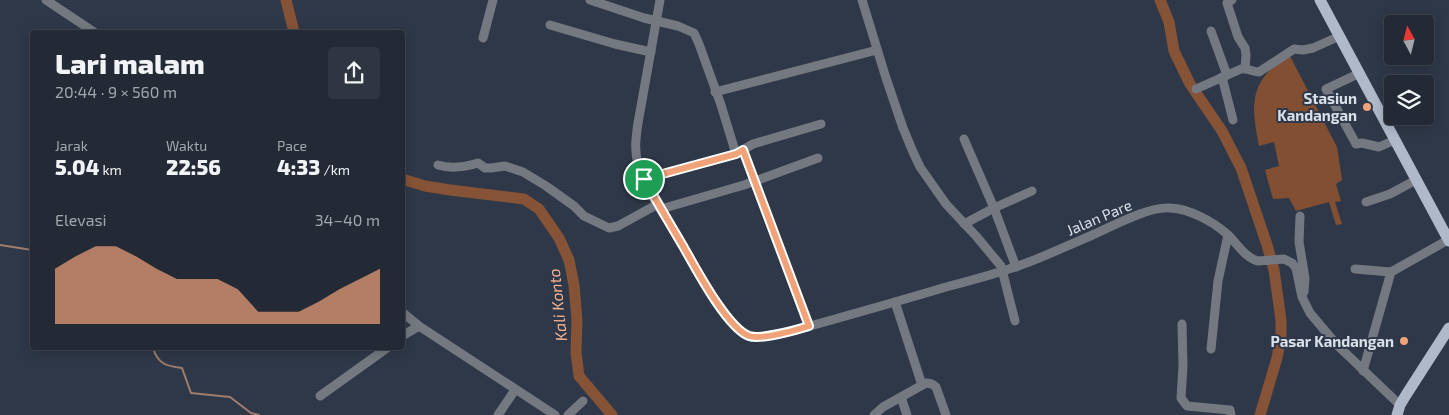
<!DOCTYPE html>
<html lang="id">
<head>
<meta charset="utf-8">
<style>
  :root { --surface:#232a36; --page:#2f3642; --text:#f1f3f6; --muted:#a3a7ad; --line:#404651; --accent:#f0a279 }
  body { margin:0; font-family:"Exo 2",sans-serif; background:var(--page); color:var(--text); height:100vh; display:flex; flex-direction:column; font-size:19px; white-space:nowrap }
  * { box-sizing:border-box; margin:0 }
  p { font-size:16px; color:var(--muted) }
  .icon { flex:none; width:28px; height:28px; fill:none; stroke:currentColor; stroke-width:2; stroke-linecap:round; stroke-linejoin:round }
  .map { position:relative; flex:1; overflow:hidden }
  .drawer { position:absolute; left:30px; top:30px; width:375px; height:320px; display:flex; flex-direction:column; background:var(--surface); border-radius:5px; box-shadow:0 2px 12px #0003,0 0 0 1px var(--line) }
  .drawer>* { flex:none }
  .needle { width:32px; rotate:353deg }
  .buttons { position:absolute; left:1384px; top:15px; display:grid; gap:10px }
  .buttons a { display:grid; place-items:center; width:50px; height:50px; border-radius:5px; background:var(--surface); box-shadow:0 2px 12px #0003,0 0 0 1px var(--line); font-size:25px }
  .pin { position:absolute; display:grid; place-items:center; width:42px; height:42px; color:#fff; margin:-21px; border:2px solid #fff; border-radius:50%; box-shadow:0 1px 5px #0007 }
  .round { display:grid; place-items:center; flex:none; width:52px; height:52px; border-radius:5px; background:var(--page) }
  .overview { display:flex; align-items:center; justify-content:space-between; height:85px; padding:0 25px }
  h1 { font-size:28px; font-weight:800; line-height:38px }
  .figures { display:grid; grid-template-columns:repeat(3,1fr); gap:8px; height:85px; padding:5px 25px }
  .figures div { display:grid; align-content:center }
  .figures b { font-size:21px; font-weight:800 }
  .figures small { font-size:14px; font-weight:400 }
  .figures p { font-size:14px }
  .chart { height:140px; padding:10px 25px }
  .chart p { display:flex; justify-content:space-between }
  .chart svg { width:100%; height:90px; margin-top:5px; fill:var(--accent); opacity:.7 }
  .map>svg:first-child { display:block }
</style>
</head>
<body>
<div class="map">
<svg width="1449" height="415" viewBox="0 0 1449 415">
  <rect width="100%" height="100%" fill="#2f3848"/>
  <path fill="#834f33" d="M1290 56 1337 147 1342 180 1336 184 1341 201 1335 202 1342 224 1336 225 1329 202 1296 211 1289 198 1273 199 1265 170 1279 166 1274 142 1259 146C1254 119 1248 94 1268 72 1273 65 1283 61 1290 56Z"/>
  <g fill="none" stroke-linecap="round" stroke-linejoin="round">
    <g stroke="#a07d6c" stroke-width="2">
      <path d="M0 245 32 250"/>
      <path d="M153 348C158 364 166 366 182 368L191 393 230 397 251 413 259 415"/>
    </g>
    <g stroke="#875336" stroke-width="11">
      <path d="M286 0 294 32"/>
      <path d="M1160 0 1169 22 1174 51 1190 84 1222 131 1241 168 1267 245 1274 270 1281 320V337L1277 358 1260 415"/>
      <path d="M402 179 425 186 450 190 524 199 539 209 559 238 569 260 574 285 577 320 576 352 579 376 612 415"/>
    </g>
    <g stroke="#747981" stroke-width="9">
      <path d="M46 0 94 32"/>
      <path d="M590 0 644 18 678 26 694 33 699 44 721 105 736 154"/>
      <path d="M660 0 638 123C636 137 634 150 638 164 646 190 663 213 677 235 691 259 723 324 747 335 759 340 784 332 796 330 846 316 896 302 946 287 969 281 992 275 1015 267 1040 259 1064 247 1088 237 1109 228 1148 206 1170 208 1190 209 1212 221 1227 234 1237 243 1245 258 1258 261L1284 259 1292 263 1296 268 1302 297 1310 313 1337 345 1400 405"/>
      <path d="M862 0 886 78 903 128 913 152 920 167 946 204 976 236 1001 266 1015 321"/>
      <path d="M1232 0 1227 3 1238 37 1245 48 1246 55 1245 69"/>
      <path d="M550 25 615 44 651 52"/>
      <path d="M1211 31 1227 75"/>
      <path d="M483 38 493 0"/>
      <path d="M1360 73 1326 89 1356 144 1362 143 1379 147 1395 140"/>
      <path d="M1222 77 1233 120"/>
      <path d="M1196 89 1241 69C1248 68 1253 72 1259 72L1294 49 1303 50 1313 48 1340 36"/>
      <path d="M715 92 877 50"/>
      <path d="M964 139 994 208 1016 267"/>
      <path d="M743 150 809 326"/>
      <path d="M438 165C451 169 465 167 478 163L485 168H491L505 166 523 172 546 186 574 206 584 216 609 228 618 226 658 204"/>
      <path d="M644 179 736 154 753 144 821 124"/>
      <path d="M1366 202 1390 194 1416 180"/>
      <path d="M661 209 744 185 818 158"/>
      <path d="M1300 216 1299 242 1305 278 1304 292"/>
      <path d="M964 224 994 208 1032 191"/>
      <path d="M1355 269 1391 272"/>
      <path d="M895 302 922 385"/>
      <path d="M402 312 419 326 555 415"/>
      <path d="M1182 324 1183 366 1181 398 1187 406 1230 410 1231 415"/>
      <path d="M402 336 419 326"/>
      <path d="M1211 349 1218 281 1228 235"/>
      <path d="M1363 371 1391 272 1448 240"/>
      <path d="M320 396 387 348"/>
      <path d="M901 397 907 415"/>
      <path d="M498 415 515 390"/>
      <path d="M568 415 583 401"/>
      <path d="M874 415 883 407 926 383C931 383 933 384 936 387L946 415"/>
    </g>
    <g stroke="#afb9c9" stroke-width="11">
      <path d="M1320 0 1449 241"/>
      <path d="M1397 415 1400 405 1406 395 1449 328"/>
    </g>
  </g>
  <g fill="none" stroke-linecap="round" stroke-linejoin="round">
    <g stroke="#fff" stroke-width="10">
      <path id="route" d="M743 150 809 326C796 330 761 340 749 336 727 328 695 267 683 246 670 224 657 202 644 179L736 154Z"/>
    </g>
    <use href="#route" stroke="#f0a279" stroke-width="6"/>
  </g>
  <g fill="#f0a279" stroke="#2f3848" stroke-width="2">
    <circle cx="1367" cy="107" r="5"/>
    <circle cx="1404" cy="341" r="5"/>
  </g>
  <g text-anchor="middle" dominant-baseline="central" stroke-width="4" stroke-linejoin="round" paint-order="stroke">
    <g font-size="15" font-weight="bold" fill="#dae0ea" stroke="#2f3848" text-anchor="end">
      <text x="1357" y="98">Stasiun<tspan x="1357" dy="17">Kandangan</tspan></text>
      <text x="1394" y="341">Pasar Kandangan</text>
    </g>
    <g font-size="15" fill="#dae0ea" stroke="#2f3848">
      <text transform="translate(1099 217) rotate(-23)">Jalan Pare</text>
    </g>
    <g font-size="16" font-style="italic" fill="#f5b391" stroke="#2f3848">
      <text transform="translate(557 305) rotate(-96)">Kali Konto</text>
    </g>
  </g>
</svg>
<div class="buttons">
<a><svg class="needle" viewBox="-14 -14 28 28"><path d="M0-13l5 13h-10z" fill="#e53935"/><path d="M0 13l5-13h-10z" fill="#a3a7ad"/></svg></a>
<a><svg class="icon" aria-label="layers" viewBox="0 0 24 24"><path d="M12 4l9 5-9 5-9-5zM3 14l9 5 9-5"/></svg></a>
</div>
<div class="pin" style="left:644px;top:179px;background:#1e9e55"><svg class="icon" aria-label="arrive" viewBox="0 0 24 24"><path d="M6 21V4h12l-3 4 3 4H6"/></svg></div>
<section class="drawer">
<div class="overview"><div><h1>Lari malam</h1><p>20:44 · 9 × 560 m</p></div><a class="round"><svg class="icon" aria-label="share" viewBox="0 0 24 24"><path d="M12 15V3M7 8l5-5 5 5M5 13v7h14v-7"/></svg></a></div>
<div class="figures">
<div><p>Jarak</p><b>5.04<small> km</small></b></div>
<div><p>Waktu</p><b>22:56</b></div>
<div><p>Pace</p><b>4:33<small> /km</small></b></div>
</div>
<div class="chart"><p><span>Elevasi</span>34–40 m</p>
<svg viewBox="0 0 160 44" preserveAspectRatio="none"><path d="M0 44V17L10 11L20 6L30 6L40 11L50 17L60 22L70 22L80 22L90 27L100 38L110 38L120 38L130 33L140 27L150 22L160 17V44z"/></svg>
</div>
</section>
</div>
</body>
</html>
